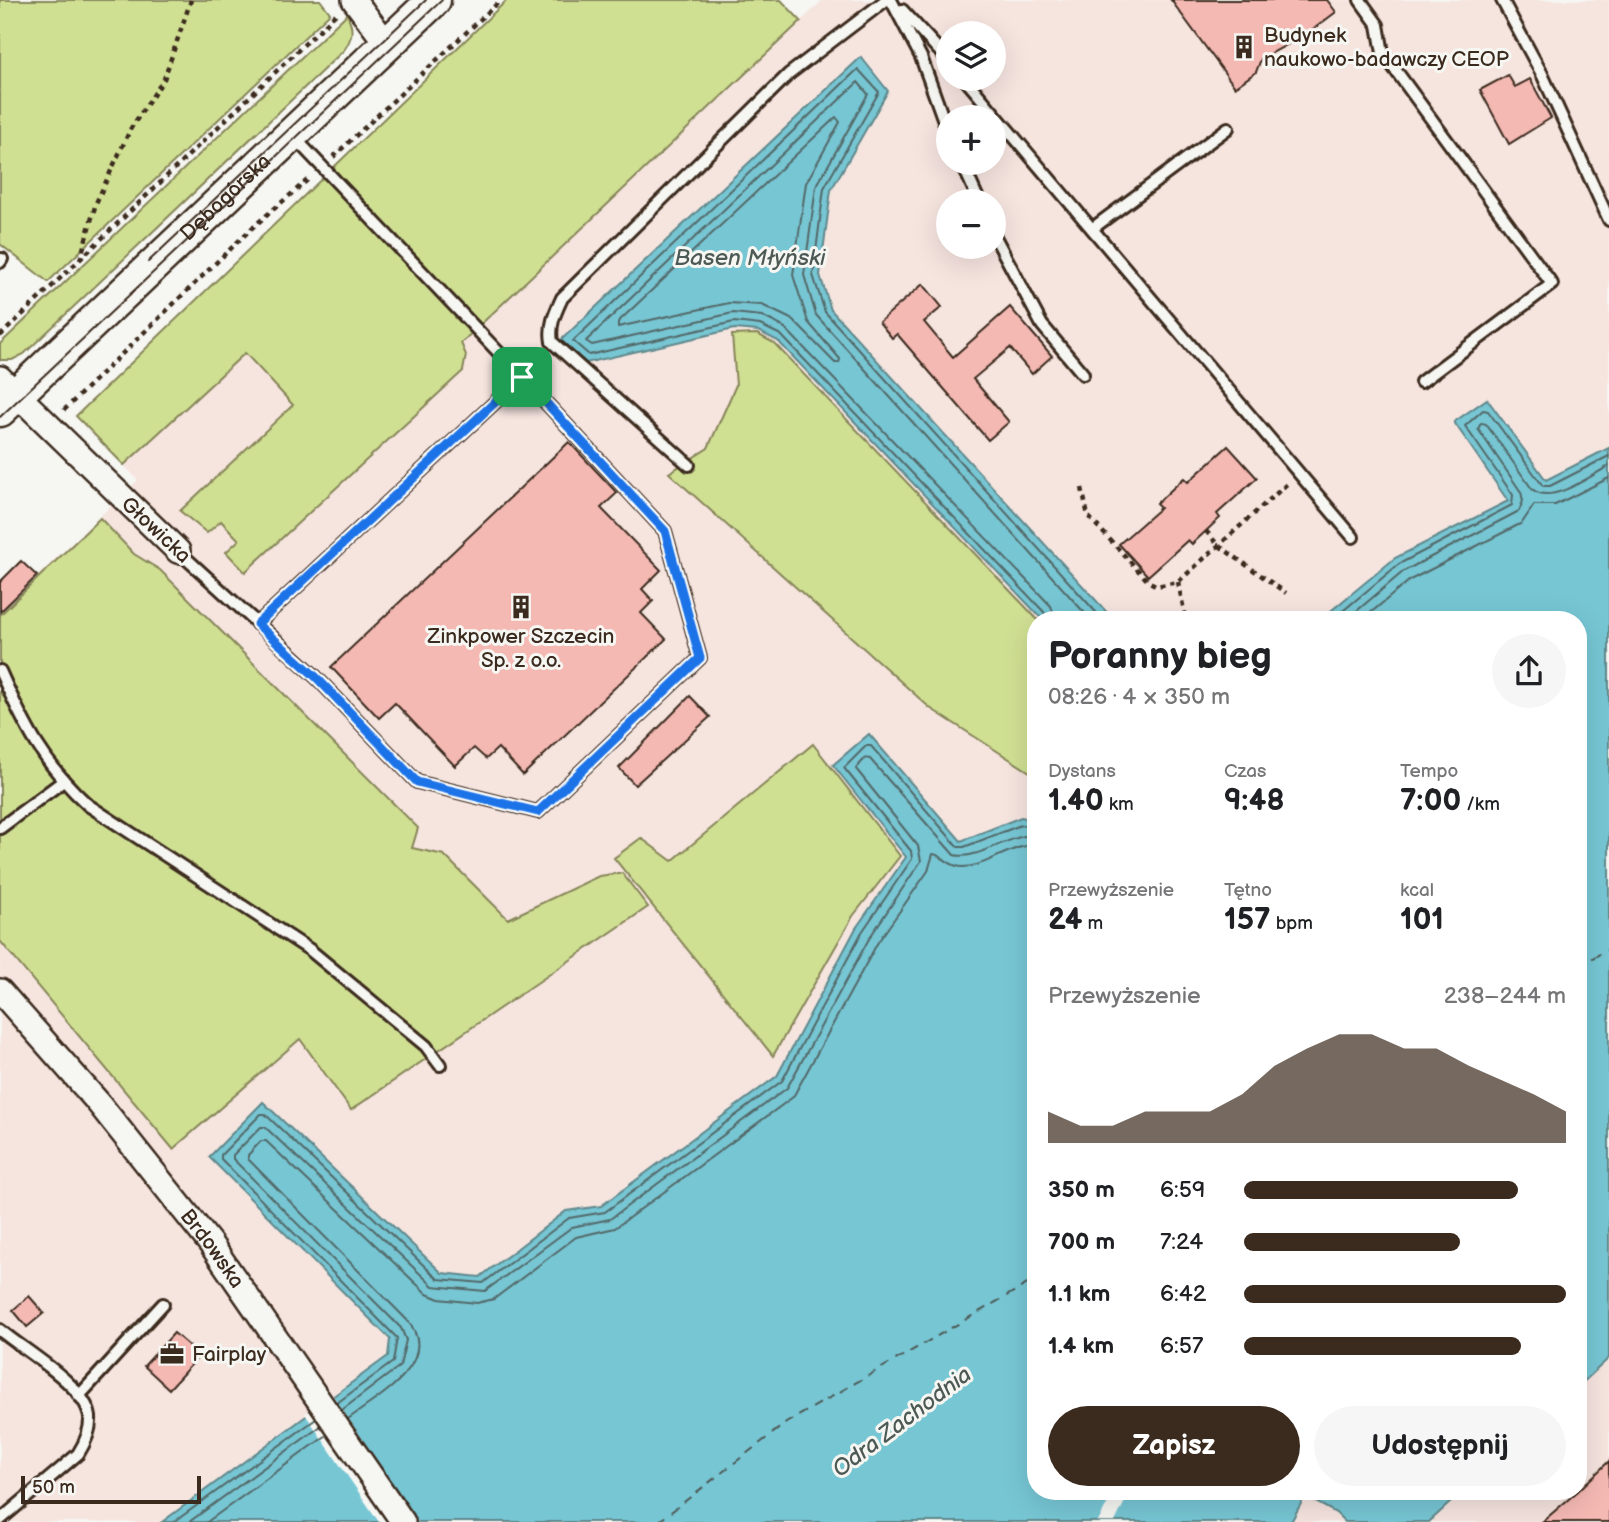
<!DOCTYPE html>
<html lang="pl">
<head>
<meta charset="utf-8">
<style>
  :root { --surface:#fff; --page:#f6f6f6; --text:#202124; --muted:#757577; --accent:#3b2a1e }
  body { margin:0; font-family:"Balsamiq Sans",sans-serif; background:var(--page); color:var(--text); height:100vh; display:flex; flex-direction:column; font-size:26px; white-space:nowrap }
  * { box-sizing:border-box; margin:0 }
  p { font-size:23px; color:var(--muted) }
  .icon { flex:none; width:38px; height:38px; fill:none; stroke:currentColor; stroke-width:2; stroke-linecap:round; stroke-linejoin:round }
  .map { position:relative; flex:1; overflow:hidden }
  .drawer { position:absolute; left:1027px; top:611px; width:560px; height:889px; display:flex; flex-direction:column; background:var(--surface); border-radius:28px; box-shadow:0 7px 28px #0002 }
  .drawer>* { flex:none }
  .fabs { position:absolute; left:936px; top:21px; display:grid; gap:14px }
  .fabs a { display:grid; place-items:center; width:70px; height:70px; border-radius:50%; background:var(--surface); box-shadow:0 7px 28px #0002; font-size:35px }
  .scale { position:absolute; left:21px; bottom:18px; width:180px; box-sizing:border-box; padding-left:7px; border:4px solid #3b2a1e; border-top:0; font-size:19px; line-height:24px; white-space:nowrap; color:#3b2a1e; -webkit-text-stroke:5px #f6f6f2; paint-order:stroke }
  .pin { position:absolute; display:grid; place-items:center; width:60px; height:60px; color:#fff; margin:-30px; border-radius:14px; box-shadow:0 4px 10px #0006 }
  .round { display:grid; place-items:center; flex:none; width:74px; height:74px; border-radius:37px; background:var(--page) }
  .headline { display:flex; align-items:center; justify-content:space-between; height:119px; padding:0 21px }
  h1 { font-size:38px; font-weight:700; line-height:52px }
  .figures { display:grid; grid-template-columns:repeat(3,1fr); gap:10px; height:119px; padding:7px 21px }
  .figures div { display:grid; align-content:center }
  .figures b { font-size:30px; font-weight:700 }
  .figures small { font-size:19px; font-weight:400 }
  .figures p { font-size:19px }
  .chart { height:196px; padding:14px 21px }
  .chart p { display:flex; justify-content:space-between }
  .chart svg { width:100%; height:126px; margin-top:7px; fill:var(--accent); opacity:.7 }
  .primary-button { display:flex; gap:14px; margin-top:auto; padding:14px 21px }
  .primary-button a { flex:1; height:80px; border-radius:42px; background:var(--accent); color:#fff; font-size:28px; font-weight:700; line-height:80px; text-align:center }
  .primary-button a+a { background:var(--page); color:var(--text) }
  ul { padding:0 21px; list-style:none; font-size:23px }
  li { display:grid; grid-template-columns:112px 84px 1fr; align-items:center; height:52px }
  li i { height:18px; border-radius:9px; background:var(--accent) }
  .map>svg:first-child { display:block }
</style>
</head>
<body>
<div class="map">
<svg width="1609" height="1522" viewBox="0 0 1609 1522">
  <rect width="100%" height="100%" fill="#f6f6f2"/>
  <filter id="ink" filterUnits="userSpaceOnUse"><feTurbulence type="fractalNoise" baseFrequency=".0143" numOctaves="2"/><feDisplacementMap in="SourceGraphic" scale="14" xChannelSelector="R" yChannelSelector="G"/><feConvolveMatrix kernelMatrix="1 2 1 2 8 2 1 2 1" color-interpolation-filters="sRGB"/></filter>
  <g filter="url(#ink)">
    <g fill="#f6e4df" fill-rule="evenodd">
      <path d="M823 0H1609V449L1395 558 1321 619 1036 620V840L792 1090 234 1522H0V612L138 480 76 415 312 190 461 343ZM948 33H994V79H948ZM948 117H994V163H948ZM948 201H994V247H948Z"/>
      <path d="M1609 1358V1522H1429L1463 1491H1578L1579 1386Z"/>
      <path d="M1304 1496 1336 1513 1345 1522H1291Z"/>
    </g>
    <g fill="#d0e093" stroke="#868558" stroke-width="2">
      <path d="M0 0H320L330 13 48 282 0 244Z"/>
      <path d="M507 0H781L801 21 461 343 466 355 463 371 245 572 226 552 239 540 221 521 207 533 180 511 293 405 245 353 124 465 76 416Z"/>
      <path d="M347 14C354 29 353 37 344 50L24 354 12 360H0V344Z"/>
      <path d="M757 334 774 343 1037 619 1036 776 930 708 669 473 708 448 736 385 732 335Z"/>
      <path d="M100 518 134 554 160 570 418 828 412 848 444 855 508 919 599 876 622 873 648 907 351 1110 300 1039 173 1149 0 941V615Z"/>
      <path d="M813 744 900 856 853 916 773 1056 614 858 641 838 672 861Z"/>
    </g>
    <g fill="#77c6d4" stroke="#5f888b" stroke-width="2">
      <path d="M861 57 888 91 831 190 820 275 831 310 1113 619H1042L778 341 758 331 734 329 586 363 561 340Z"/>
      <path d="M1487 399 1546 480 1609 448V1358L1579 1386 1578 620 1321 619 1395 558 1508 501 1454 422Z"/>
      <path d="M869 734 961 841 1021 817 1036 820V1491H1463L1429 1522H1345L1336 1513 1305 1496 1291 1522H162L388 1356 390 1339 209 1157 263 1102 442 1273 480 1277 566 1211 601 1206 777 1076 856 928 906 857 833 765Z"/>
    </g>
    <g fill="#f6f6f2">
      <path d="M332 1394 418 1522H379L305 1414Z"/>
      <path d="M1114 1491H1130L1115 1522H1098Z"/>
    </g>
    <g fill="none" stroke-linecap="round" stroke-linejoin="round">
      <g stroke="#536867" stroke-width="2">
        <path d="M836 117 840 122 806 183 793 275 808 322 840 359 839 363H835L793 320 762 305 729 303 618 327V322Z"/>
        <path d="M1047 620 1044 612 781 335 760 325 734 322 589 355 573 341 858 69 879 92 824 188 813 275 825 312 1103 620"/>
        <path d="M1056 620 1051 606 785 328 762 316 733 313 592 345 586 341 858 82 868 94 816 187 804 275 816 315 1091 620"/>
        <path d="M1332 620 1399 564 1512 505 1513 495 1465 426 1483 410 1488 411 1543 486H1550L1609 456"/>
        <path d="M1346 620 1404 571 1519 511 1523 501 1521 492 1478 429 1481 423 1486 424 1532 489C1551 506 1590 476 1609 466"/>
        <path d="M1362 620 1410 580 1522 523 1534 505H1555L1609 478"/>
        <path d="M337 1403 393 1362 397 1338 221 1159V1155L261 1114H265L438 1279 483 1283 569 1218 605 1212 782 1081 862 932 912 859 911 851 844 768 866 746H871L958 847H964L1021 825 1036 826"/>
        <path d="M342 1410 400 1366 406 1340 401 1328 233 1159V1155L261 1127H265L433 1286 485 1291 572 1227 610 1219 787 1088 870 937 921 861 918 846 856 769 865 758 870 759 954 855C977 861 1009 834 1036 835"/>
        <path d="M348 1419C376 1398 442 1363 408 1321L248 1159V1155L261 1141H266L427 1294 439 1299 477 1303 494 1299 576 1237 615 1228 793 1097 878 942 928 871 933 854C943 855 949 867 962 867 988 867 1009 845 1036 845"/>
        <path d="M174 1522 316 1419"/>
        <path d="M189 1522 321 1426"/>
        <path d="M207 1522 327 1435"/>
      </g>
      <g stroke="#4d5955" stroke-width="2" stroke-dasharray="9 7" stroke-linecap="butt">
        <path d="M1578 966 1609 949"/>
        <path d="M658 1522 786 1423 1036 1279"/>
      </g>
    </g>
    <g fill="#f5b9b4" stroke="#3b2a1e" stroke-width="2">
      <path d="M1171 0H1327L1336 12 1307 34 1261 59 1256 72 1235 87Z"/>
      <path d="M1508 75 1515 87 1530 79 1551 118 1509 144 1480 90Z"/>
      <path d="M923 284 942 307 924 322 953 357 1010 307 1052 356 1032 374 1010 348 973 379 1009 422 988 440 897 334 892 338 879 322Z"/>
      <path d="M569 442 617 493 601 508 661 570 642 589 653 601 641 613 666 639 523 775 498 748 486 759 474 748 455 766 395 703 379 718 331 667Z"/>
      <path d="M1228 446 1257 478 1217 514 1220 518 1192 544 1188 540 1148 576 1119 544 1160 508 1156 504 1184 478 1188 482Z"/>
      <path d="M21 561 37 576 0 612V582Z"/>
      <path d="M690 696 710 717 635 785 619 768Z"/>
      <path d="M29 1296 44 1313 27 1327 13 1310Z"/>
      <path d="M174 1333 200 1355 169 1389 144 1366Z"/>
      <path d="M1609 1461V1522H1542L1578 1491Z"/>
    </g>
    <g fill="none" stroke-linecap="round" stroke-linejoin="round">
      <g stroke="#3b2a1e" stroke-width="16">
        <g id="lane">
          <path d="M891 0 921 57 948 132"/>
          <path d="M1360 0 1378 25 1383 53 1552 284 1421 382"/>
          <path d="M1502 0 1542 74 1609 220"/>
          <path d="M902 10 948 60"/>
          <path d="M965 79 1353 537"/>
          <path d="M292 135 522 377"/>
          <path d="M962 163 979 201"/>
          <path d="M1093 228 1228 128"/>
          <path d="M994 235 1042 325 1083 374"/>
          <path d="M0 262 2 259"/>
          <path d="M689 465 552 342C549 325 555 313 562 298L789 74 886 0"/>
          <path d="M178 551 316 677 417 782 538 812 700 658 665 531 522 377 257 624"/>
          <path d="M0 671C24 725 43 764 88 805L310 950 426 1046 440 1065"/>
          <path d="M0 828 62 782"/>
          <path d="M0 1330C23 1350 86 1385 90 1417 91 1431 85 1443 78 1454L0 1520"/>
          <path d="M79 1396 163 1304"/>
        </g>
      </g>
      <g stroke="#3b2a1e" stroke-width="28">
        <g id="street">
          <path d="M354 0 387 44"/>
          <path d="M0 378 178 551"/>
          <path id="s1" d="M0 991 97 1101 210 1243 403 1522"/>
        </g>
      </g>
      <g stroke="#3b2a1e" stroke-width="37">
        <g id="secondary">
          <path id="s2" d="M0 410 434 0"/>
        </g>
      </g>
      <g stroke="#3b2a1e" stroke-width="4.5" stroke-dasharray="5 5" stroke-linecap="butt">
        <path d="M333 157 501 0"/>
        <path d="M80 260 96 203 131 128 164 79 191 0"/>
        <path d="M0 336 337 13"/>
        <path d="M64 410 253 227 311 177"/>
        <path d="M1082 488 1088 516 1148 581 1157 586 1178 582 1288 483"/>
        <path d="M1206 531 1218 545 1286 593"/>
        <path d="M1178 582 1186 620"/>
      </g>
      <use href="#lane" stroke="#f6f6f2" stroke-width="10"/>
      <use href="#street" stroke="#f6f6f2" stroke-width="23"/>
      <use href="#secondary" stroke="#f6f6f2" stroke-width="32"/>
      <g stroke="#3b2a1e" stroke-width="2">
        <path d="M148 262 426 0"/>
        <path d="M0 417 442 0"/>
      </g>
    </g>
  </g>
  <g fill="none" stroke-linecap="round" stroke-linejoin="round" filter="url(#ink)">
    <g stroke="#fff" stroke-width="14">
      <path id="route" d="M522 377 665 531 700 658 538 812 417 782 316 677 257 624Z"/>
    </g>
    <use href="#route" stroke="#1a73e8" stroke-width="9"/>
  </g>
  <defs>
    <g id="building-bare" transform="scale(1.89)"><path d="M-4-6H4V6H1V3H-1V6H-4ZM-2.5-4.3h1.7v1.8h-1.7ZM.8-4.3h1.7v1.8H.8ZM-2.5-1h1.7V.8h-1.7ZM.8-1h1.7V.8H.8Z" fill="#3b2a1e" stroke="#f6f6f2" stroke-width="2.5" paint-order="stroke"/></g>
    <g id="office-bare" transform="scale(1.89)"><path d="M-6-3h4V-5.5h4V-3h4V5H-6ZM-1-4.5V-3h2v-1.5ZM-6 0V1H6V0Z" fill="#3b2a1e" stroke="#f6f6f2" stroke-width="2.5" paint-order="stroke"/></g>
  </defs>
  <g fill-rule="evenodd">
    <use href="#building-bare" x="1244" y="47"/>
    <use href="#building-bare" x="521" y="607"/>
    <use href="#office-bare" x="172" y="1354"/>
  </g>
  <g text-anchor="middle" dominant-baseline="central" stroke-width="6" stroke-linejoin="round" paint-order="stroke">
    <g font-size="21" fill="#3b2a1e" stroke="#f6f6f2" text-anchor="start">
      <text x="1264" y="35">Budynek<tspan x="1264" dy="24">naukowo-badawczy CEOP</tspan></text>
      <text x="521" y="636" text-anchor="middle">Zinkpower Szczecin<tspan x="521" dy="24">Sp. z o.o.</tspan></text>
      <text x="192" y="1354">Fairplay</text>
    </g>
    <g font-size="21" fill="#3b2a1e" stroke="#f6f6f2">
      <text stroke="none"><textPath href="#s2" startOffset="310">Dębogórska</textPath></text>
      <text transform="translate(156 530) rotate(43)">Głowicka</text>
      <text stroke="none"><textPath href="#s1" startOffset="334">Brdowska</textPath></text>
    </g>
    <g font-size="23" font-style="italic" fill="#4d5955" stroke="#f6f6f2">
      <text x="750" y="258">Basen Młyński</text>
      <text transform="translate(902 1422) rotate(-37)">Odra Zachodnia</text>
    </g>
  </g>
</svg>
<div class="fabs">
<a><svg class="icon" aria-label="layers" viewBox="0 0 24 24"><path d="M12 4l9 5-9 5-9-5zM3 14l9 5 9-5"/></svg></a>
<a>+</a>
<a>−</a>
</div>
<div class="scale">50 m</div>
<div class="pin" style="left:522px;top:377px;background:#1e9e55"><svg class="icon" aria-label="arrive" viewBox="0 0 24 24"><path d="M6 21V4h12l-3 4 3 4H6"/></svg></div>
<section class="drawer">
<div class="headline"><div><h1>Poranny bieg</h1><p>08:26 · 4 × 350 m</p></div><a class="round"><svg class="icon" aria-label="share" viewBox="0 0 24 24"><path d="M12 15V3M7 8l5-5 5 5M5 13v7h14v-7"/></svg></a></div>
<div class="figures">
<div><p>Dystans</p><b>1.40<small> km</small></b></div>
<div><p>Czas</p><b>9:48</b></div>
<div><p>Tempo</p><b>7:00<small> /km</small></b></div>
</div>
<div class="figures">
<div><p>Przewyższenie</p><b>24<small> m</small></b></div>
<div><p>Tętno</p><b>157<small> bpm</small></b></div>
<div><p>kcal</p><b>101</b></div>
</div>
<div class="chart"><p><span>Przewyższenie</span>238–244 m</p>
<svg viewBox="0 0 160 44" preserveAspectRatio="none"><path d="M0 44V33L10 38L20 38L30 33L40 33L50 33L60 27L70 17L80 11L90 6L100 6L110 11L120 11L130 17L140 22L150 27L160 33V44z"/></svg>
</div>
<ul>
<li><b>350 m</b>6:59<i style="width:85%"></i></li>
<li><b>700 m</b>7:24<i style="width:67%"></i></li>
<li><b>1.1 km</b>6:42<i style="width:100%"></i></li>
<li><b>1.4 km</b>6:57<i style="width:86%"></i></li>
</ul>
<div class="primary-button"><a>Zapisz</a><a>Udostępnij</a></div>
</section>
</div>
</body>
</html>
